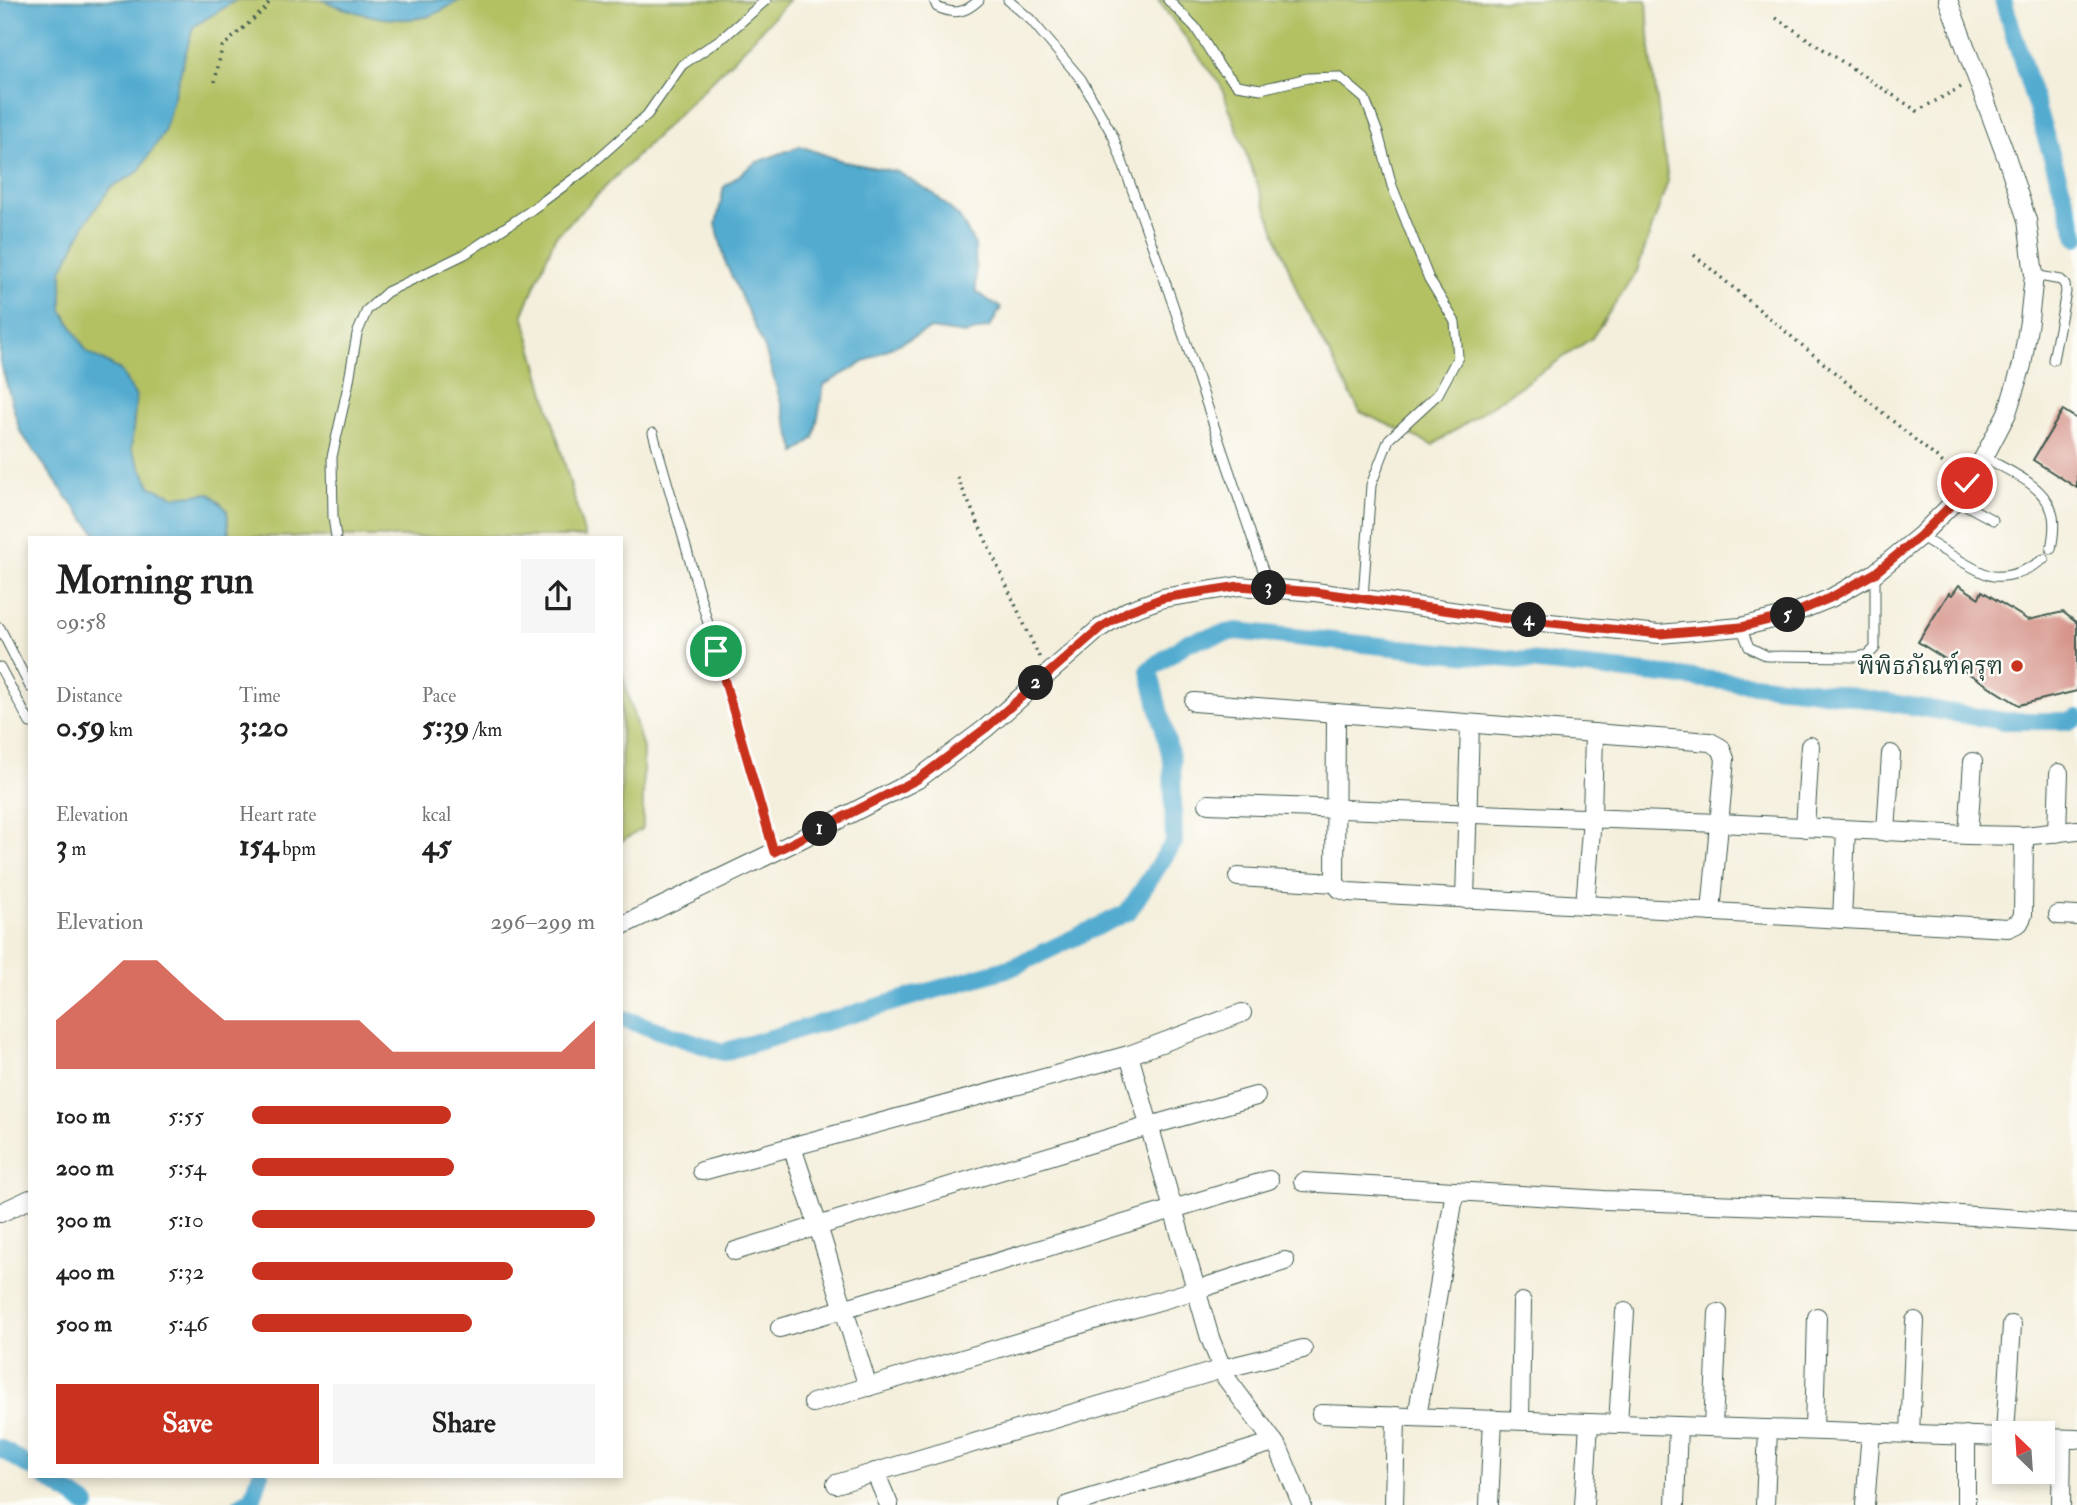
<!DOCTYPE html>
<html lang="en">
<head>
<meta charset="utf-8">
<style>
  :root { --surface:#fff; --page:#f6f6f6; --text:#222; --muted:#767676; --accent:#c8321e }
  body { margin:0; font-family:"IM FELL Double Pica","Noto Serif Thai",serif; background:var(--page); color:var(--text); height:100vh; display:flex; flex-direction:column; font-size:26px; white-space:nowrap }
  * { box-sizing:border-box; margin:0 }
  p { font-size:23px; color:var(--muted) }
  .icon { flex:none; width:38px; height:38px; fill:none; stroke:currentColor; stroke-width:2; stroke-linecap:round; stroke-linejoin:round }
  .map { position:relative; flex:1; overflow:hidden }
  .panel { position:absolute; left:28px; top:536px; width:595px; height:942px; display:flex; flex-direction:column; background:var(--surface); border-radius:0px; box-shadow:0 4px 10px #0003 }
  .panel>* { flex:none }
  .needle { width:46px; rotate:335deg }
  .tools { position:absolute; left:1992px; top:1421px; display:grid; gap:14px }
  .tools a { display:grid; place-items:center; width:63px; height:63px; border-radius:0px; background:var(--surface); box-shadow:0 4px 10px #0003; font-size:35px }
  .pin { position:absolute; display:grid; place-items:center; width:60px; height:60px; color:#fff; margin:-30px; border:4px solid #fff; border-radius:50%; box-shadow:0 2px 7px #0007 }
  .km { position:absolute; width:35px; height:35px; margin:-18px; border-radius:50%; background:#222; color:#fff; font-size:19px; line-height:35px; text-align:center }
  .round { display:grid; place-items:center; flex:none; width:74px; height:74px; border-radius:0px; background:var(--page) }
  .headline { display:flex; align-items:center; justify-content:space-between; height:119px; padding:0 28px }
  h1 { font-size:38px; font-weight:700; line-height:52px }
  .metrics { display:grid; grid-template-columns:repeat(3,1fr); gap:10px; height:119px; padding:7px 28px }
  .metrics div { display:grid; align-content:center }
  .metrics b { font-size:30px; font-weight:700 }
  .metrics small { font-size:19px; font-weight:400 }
  .metrics p { font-size:19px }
  .chart { height:196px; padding:14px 28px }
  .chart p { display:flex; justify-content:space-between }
  .chart svg { width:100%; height:126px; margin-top:7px; fill:var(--accent); opacity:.7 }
  .primary-button { display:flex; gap:14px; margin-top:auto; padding:14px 28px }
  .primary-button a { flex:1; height:80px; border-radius:0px; background:var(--accent); color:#fff; font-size:28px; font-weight:700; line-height:80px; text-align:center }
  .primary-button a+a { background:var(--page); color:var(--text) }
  ul { padding:0 28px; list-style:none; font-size:23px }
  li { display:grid; grid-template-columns:112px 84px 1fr; align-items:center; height:52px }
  li i { height:18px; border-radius:9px; background:var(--accent) }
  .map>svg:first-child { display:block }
</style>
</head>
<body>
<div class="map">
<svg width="2077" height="1505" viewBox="0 0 2077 1505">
  <rect width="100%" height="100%" fill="#fdfcf7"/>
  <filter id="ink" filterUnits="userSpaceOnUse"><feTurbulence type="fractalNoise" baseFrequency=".0143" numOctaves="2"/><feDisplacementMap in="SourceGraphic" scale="14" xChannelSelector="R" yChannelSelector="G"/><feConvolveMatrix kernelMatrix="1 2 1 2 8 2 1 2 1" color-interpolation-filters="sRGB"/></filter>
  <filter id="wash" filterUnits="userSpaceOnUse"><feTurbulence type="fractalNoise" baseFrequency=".00686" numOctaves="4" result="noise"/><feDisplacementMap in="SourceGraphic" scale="28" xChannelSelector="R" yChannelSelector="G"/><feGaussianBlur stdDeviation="1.57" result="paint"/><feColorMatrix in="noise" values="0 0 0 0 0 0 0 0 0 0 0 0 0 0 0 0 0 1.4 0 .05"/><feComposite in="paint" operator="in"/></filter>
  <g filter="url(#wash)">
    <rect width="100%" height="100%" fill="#f4efdc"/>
    <g fill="#b3c163" stroke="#697f4c" stroke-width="2">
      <path d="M236 0H322L342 8 381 18 427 17 460 0H789L739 54 555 237 523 314 585 537H229L227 510 210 493 176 497 151 487 131 449 136 397 120 370 87 352 62 310V270L86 222 110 188 138 172 193 27Z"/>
      <path d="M1158 0H1647L1650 49 1668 181 1637 271 1592 338 1433 445 1360 412 1299 296 1221 86Z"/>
      <path d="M621 671 643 749V828L621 842Z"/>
    </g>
    <g fill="#52acd0" stroke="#387482" stroke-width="2">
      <path d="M0 0H236L193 27 164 132 138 172 110 188 86 222 62 270V310L87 352 120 370 136 397 131 449 151 487 176 497 210 493 227 510 229 537H99L66 496 20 431 0 361Z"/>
      <path d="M322 0H460C450 5 437 15 425 17 390 24 354 13 322 0Z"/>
      <path d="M800 146 845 162 898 172 934 194 960 218 975 245 976 292 1001 308 990 327 966 334 930 329 882 352 824 385 814 438 796 453 765 349 726 264 716 224 724 187 755 163Z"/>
    </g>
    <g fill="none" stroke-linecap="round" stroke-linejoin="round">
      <g stroke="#52acd0" stroke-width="18">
        <path d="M2003 0 2077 237"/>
        <path d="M621 1018 723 1052 1013 967 1128 912 1174 842 1172 761 1149 670 1188 642 1236 631 1811 690 2003 721H2071L2077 718"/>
        <path d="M0 1448 30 1467"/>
        <path d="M42 1475 87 1505"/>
        <path d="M241 1505 253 1498 260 1475"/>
      </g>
    </g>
    <g id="blocks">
      <g fill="#d49187">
        <path d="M2063 410 2077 419V488L2033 460Z"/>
        <path d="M1959 585 1979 598 1982 591 2028 620 2063 612 2077 623V691L2019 705 1918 642 1949 593 1952 595Z"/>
      </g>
    </g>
  </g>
  <g filter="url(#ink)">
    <use href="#blocks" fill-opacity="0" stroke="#3f584d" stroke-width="2"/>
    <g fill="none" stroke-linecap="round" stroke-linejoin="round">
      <g stroke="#3f584d" stroke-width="11">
        <g id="service">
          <path d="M934 0 937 7C955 15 965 13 979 0"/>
          <path d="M1008 0 1031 20 1081 79 1113 136 1166 284 1269 588"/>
          <path d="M1168 0 1195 27 1220 67 1237 85 1261 89 1308 78 1339 77 1365 99 1378 133 1392 186 1429 279 1455 322 1458 357 1438 394 1389 439 1371 485 1363 598"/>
          <path d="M2034 275 2061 280 2065 285 2066 292 2053 360"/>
          <path d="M653 433 774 852"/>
          <path d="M1984 457C2008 471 2047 485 2053 516 2055 527 2053 539 2051 549"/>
          <path d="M1956 500 1993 520"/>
          <path d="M1920 536C1933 544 1981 575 1993 576 2012 578 2029 569 2044 559"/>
          <path d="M336 537 333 517 332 457 348 386 357 334 367 310 387 292 465 254 530 211 584 171 647 115 682 65 725 36 766 0"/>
          <path d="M1741 627 1749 647 1767 656 1856 657 1868 655 1875 648V573"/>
          <path d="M0 628 30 687"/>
          <path d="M0 667 30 723"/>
        </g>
      </g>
      <g stroke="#3f584d" stroke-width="20">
        <g id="minor">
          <path d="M1194 702 1710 742 1721 748 1725 759 1711 912"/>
          <path d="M1336 713 1335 883 1340 889 1348 892 2008 928 2019 923 2023 915 2024 836"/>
          <path d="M1208 804 1719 823 1968 835 2024 836 2077 830"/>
          <path d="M1805 828 1810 746"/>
          <path d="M1886 832 1891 754"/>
          <path d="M2057 833 2059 773"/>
          <path d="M1968 835 1973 762"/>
          <path d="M1238 877 1335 883"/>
          <path d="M1465 899 1470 724"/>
          <path d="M1585 905 1592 818 1594 733"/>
          <path d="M2058 915 2077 916"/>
          <path d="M1842 919 1846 830"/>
          <path d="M621 926 791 844 918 779 986 728 1100 628 1127 611 1163 598 1239 586 1315 592 1501 618 1659 634 1741 627 1789 615 1831 598 1875 573 1920 536 1956 500 1984 457 2007 413 2022 365 2029 321 2034 275 2027 220 2007 159 1948 0"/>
          <path d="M1129 1055 1210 1338 1226 1378 1279 1449 1302 1505"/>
          <path d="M792 1147 818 1226 868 1387"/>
          <path d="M702 1171 1129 1055 1242 1013"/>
          <path d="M1303 1182 1604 1200 1900 1211 2077 1223"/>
          <path d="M0 1213 30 1199"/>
          <path d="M735 1251 1149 1126 1256 1096"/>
          <path d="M780 1328 1269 1180"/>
          <path d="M813 1403 1196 1290 1285 1261"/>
          <path d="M1321 1414 2004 1437"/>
          <path d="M1417 1417 1455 1191"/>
          <path d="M1520 1420 1522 1302"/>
          <path d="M1618 1424 1625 1312"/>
          <path d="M1713 1427 1718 1313"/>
          <path d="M1814 1430 1817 1317"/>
          <path d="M1910 1433 1915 1321"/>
          <path d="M2005 1433 2012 1325"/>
          <path d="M2042 1438 2077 1439"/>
          <path d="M875 1472 889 1505"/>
          <path d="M836 1484 1222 1369 1303 1349"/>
          <path d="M1068 1505 1274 1442"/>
          <path d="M1394 1505 1396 1416"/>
          <path d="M1489 1505 1493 1419"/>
          <path d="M1584 1505 1589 1423"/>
          <path d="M1675 1505 1678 1426"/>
          <path d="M1765 1505 1768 1429"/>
          <path d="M1865 1505 1871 1432"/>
          <path d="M1966 1505V1435"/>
          <path d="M2061 1505 2062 1439"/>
        </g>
      </g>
      <g stroke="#3f584d" stroke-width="3.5" stroke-dasharray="2 5" stroke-linecap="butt">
        <path d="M1776 18 1917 111 1963 86"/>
        <path d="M215 82 222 47 266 8 270 0"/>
        <path d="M1694 255 1955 473"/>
        <path d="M957 477 1040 659"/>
      </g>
      <use href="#service" stroke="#fff" stroke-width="9"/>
      <use href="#minor" stroke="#fff" stroke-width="18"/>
    </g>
  </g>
  <g fill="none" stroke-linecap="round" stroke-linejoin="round" filter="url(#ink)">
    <g stroke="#fff" stroke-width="14">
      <path id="route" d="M716 651 774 852 918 779 986 728 1100 628 1128 611 1163 598 1239 586 1315 592 1501 618 1660 634 1741 627 1790 615 1830 598 1875 573 1920 536 1956 500 1967 483"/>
    </g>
    <use href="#route" stroke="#c8321e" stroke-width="9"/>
  </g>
  <circle fill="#c8321e" stroke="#fdfcf7" stroke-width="2.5" cx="2017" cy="666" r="7"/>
  <g text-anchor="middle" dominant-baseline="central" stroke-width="5" stroke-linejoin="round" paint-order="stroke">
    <g font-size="24" fill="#1f3d34" stroke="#fdfcf7" text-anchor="end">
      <text x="2003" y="666">พิพิธภัณฑ์ครุฑ</text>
    </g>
  </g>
</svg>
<div class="tools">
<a><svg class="needle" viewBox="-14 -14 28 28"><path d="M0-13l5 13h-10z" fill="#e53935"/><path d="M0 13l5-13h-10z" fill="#767676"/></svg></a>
</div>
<div class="pin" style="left:716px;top:651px;background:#1e9e55"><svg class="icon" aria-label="arrive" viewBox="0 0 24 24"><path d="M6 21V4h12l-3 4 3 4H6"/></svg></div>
<div class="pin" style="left:1967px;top:483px;background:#d93025"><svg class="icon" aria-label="check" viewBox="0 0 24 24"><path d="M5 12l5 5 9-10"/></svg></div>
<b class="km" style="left:820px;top:829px">1</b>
<b class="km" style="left:1036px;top:683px">2</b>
<b class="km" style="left:1269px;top:588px">3</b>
<b class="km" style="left:1529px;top:620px">4</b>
<b class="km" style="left:1788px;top:615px">5</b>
<section class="panel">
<div class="headline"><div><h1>Morning run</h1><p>09:58</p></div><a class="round"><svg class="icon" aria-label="share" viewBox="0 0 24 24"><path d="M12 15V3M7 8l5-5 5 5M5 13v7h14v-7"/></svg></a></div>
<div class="metrics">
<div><p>Distance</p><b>0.59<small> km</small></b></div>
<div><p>Time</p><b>3:20</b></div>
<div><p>Pace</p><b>5:39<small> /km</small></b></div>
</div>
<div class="metrics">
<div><p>Elevation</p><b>3<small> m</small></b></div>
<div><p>Heart rate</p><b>154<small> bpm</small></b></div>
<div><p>kcal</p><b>45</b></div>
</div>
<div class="chart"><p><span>Elevation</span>296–299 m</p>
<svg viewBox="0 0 160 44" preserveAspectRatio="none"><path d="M0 44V27L10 17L20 6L30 6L40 17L50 27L60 27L70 27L80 27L90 27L100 38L110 38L120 38L130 38L140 38L150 38L160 27V44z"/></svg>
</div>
<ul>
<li><b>100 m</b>5:55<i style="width:58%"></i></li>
<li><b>200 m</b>5:54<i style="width:59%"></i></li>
<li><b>300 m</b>5:10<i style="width:100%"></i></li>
<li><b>400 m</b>5:32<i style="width:76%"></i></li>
<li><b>500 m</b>5:46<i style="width:64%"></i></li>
</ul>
<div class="primary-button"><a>Save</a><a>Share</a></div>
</section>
</div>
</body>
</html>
